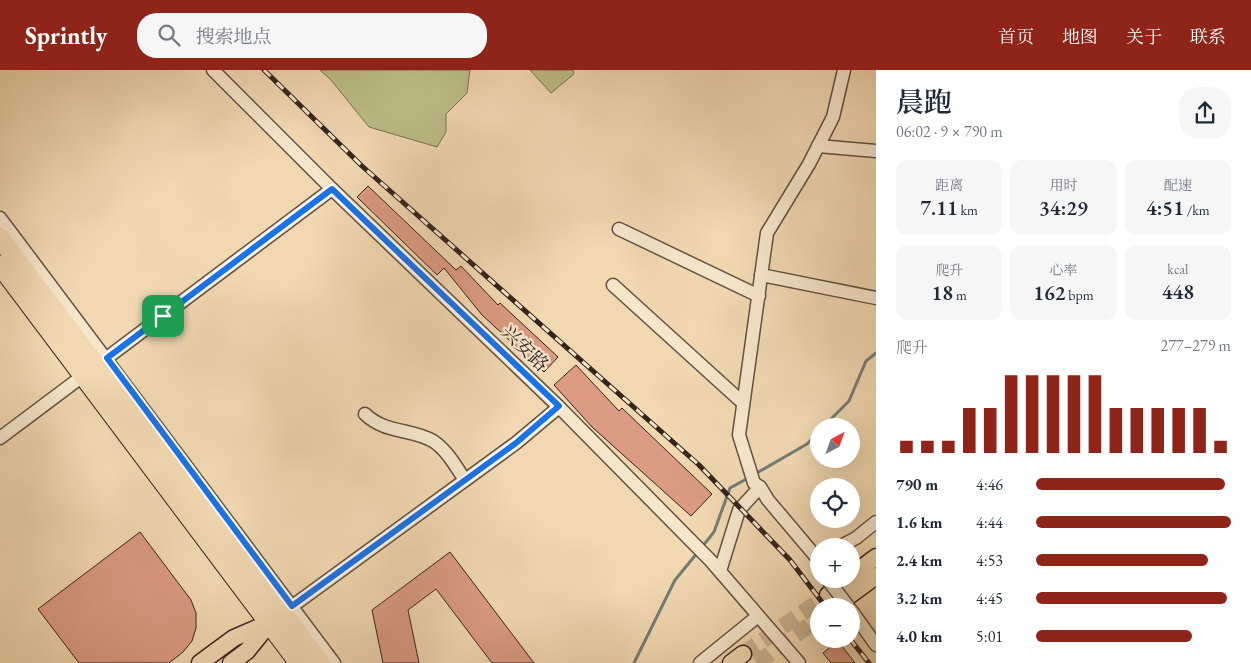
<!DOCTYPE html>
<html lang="zh">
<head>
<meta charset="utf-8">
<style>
  :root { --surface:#fff; --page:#f6f6f7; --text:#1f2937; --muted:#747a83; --accent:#8f2418 }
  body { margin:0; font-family:"EB Garamond","Noto Serif SC",serif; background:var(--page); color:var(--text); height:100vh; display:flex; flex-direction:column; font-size:19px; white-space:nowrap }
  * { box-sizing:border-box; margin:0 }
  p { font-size:16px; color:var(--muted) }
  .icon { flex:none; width:28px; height:28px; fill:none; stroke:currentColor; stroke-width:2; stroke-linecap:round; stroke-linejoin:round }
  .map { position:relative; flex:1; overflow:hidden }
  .panel { display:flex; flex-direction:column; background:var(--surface); width:375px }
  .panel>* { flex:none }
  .needle { width:32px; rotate:41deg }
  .tools { position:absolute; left:810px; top:348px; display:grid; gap:10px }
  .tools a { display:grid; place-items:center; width:50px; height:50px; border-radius:50%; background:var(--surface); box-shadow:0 5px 20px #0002; font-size:25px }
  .pin { position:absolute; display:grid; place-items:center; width:42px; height:42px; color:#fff; margin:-21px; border-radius:10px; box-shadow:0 2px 8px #0006 }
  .round { display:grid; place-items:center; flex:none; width:52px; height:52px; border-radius:20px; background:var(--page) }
  .head { display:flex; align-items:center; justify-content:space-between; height:85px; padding:0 20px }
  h1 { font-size:28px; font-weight:600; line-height:38px }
  .metrics { display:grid; grid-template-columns:repeat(3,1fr); gap:8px; height:85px; padding:5px 20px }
  .metrics div { display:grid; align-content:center; border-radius:12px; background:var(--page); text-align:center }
  .metrics b { font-size:21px; font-weight:600 }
  .metrics small { font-size:14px; font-weight:400 }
  .metrics p { font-size:14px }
  .chart { height:140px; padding:10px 20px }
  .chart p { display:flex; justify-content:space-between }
  .chart svg { width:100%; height:90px; margin-top:5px; stroke:var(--accent); stroke-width:6 }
  ul { padding:0 20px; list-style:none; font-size:16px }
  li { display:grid; grid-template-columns:80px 60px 1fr; align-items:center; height:38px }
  li i { height:12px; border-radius:6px; background:var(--accent) }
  header { display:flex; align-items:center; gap:30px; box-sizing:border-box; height:70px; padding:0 25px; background:var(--accent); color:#fff }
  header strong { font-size:24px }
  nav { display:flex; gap:28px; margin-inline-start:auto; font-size:18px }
  .search { width:350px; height:45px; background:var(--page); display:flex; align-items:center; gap:12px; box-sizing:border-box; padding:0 18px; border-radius:20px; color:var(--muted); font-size:19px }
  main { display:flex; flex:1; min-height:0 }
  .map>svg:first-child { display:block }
</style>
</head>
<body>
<header>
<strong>Sprintly</strong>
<div class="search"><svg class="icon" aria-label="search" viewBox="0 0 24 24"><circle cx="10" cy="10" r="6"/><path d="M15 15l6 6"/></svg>搜索地点</div>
<nav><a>首页</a><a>地图</a><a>关于</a><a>联系</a></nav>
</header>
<main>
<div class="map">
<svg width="876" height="593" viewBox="0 0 876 593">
  <rect width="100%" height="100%" fill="#f1d8b1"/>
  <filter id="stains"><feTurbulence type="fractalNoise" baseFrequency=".004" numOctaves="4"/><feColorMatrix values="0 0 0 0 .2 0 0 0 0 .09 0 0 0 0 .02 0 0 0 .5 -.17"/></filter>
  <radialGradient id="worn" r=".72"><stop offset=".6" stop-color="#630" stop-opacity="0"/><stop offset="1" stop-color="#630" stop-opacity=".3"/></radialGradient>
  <g fill="#bdbe89" stroke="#787154">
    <path d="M320 0H470L467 23 446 44V62L437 77 369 57 331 10Z"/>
    <path d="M530 0H573L574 4 551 23Z"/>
  </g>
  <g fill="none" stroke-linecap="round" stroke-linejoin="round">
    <g stroke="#747d79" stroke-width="3">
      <path d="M824 356 849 331 866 291 876 283"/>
      <path d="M755 404 807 374 819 362"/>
      <path d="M702 477 714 462 730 418 750 407"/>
      <path d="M634 593 675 510 698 482"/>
    </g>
  </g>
  <g fill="#db9a81" stroke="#34241e">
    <path d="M368 116 456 200 461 196 498 235 500 233 558 287 544 302 482 245 444 198 437 205 357 127Z"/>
    <path d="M576 295 619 341 622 338 712 424 691 446 592 357 554 315Z"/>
    <path d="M140 462 191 530 196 543V558L192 571 183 582 169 593H79L38 539Z"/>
    <path d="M450 482 534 593H492L436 519 408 540 419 593H383L372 540Z"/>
    <path d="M838 571 855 593H831L823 583Z"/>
  </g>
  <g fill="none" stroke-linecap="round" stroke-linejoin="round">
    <g stroke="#cbb494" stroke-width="16" stroke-dasharray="16 8" stroke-linecap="butt">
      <path d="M743 584 828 525"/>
      <path d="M757 593 819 548"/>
    </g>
    <g stroke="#635143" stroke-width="15">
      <g id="minor">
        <path d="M213 0 332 119 559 337 711 491 799 593"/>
        <path d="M818 76 876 81"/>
        <path d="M0 148 334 593"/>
        <path d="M619 159 759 226"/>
        <path d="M761 205 876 228"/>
        <path d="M613 215 743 333"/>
        <path d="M365 344C386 364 410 358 433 371 447 380 456 397 465 410"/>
        <path d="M0 368 332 119"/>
        <path d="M841 476 856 468 876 452"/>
        <path d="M819 493 817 488 768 430 760 417 754 413 739 365 767 163 809 94 833 47 844 0"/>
        <path d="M720 501 739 440 760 417"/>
        <path d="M287 540 516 373 559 337"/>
        <path d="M851 540 876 575"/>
        <path d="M700 593 758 546"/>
      </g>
    </g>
    <g stroke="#34241e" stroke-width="19">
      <g id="major">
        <path d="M851 506 876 487"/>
        <path d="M828 525 848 509"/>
        <path d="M835 536 876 506"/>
        <path d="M200 593 234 568 269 553"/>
        <path d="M231 593 247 581 268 555"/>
        <path d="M731 593 743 584"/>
      </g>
    </g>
    <g stroke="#34241e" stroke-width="21">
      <g id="highway">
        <path d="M0 168 320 593"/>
        <path d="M0 195 299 593"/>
      </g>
    </g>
    <use href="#minor" stroke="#f6e6cc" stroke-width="12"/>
    <use href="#major" stroke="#f1d8b1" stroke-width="16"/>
    <use href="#highway" stroke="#f1d8b1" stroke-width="19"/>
    <g stroke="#34241e" stroke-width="5">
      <g id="rail">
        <path d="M264 0 362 96 699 395 790 490 825 536"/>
        <path d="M850 569 869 593"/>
      </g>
    </g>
    <use href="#rail" stroke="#f6e6cc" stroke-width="3" stroke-dasharray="9" stroke-linecap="butt"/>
    <g stroke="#635143" stroke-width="15" stroke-linecap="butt">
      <path id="minor-bridge" d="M827 509 848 536"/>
    </g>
    <use href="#minor-bridge" stroke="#f6e6cc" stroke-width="12"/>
  </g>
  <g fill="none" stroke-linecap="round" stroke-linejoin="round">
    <g stroke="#fff" stroke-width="10">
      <path id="route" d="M332 119 559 336 516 373 292 536 107 288Z"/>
    </g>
    <use href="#route" stroke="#1a73e8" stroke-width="6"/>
  </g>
  <g text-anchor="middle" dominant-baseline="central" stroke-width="4.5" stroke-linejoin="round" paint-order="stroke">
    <g font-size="19" fill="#34241e" stroke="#f6e6cc">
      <text transform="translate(525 278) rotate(44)">兴安路</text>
    </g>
  </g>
  <rect width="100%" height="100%" filter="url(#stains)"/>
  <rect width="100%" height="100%" fill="url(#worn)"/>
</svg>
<div class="tools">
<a><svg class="needle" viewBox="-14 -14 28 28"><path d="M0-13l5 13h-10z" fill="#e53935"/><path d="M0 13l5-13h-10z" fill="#747a83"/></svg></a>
<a><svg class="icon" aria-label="locate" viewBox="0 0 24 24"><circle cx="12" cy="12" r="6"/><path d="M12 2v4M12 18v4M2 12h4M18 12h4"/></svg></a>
<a>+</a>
<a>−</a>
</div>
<div class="pin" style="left:163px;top:246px;background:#1e9e55"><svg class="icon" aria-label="arrive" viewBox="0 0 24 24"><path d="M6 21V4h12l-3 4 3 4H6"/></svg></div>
</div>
<section class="panel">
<div class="head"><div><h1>晨跑</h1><p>06:02 · 9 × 790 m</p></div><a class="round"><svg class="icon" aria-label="share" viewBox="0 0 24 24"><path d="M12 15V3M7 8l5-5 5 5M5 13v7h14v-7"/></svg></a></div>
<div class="metrics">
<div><p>距离</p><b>7.11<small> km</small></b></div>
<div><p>用时</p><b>34:29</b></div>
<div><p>配速</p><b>4:51<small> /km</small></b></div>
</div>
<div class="metrics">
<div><p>爬升</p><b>18<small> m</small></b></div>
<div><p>心率</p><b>162<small> bpm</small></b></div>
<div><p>kcal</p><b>448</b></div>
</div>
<div class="chart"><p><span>爬升</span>277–279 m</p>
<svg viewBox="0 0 160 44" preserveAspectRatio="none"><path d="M5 44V38M15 44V38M25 44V38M35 44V22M45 44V22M55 44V6M65 44V6M75 44V6M85 44V6M95 44V6M105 44V22M115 44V22M125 44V22M135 44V22M145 44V22M155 44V38"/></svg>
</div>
<ul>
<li><b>790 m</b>4:46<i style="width:97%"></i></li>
<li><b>1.6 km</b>4:44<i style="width:100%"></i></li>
<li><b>2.4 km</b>4:53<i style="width:88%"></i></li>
<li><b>3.2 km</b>4:45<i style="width:98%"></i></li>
<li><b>4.0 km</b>5:01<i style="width:80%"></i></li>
</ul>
</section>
</main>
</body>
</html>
